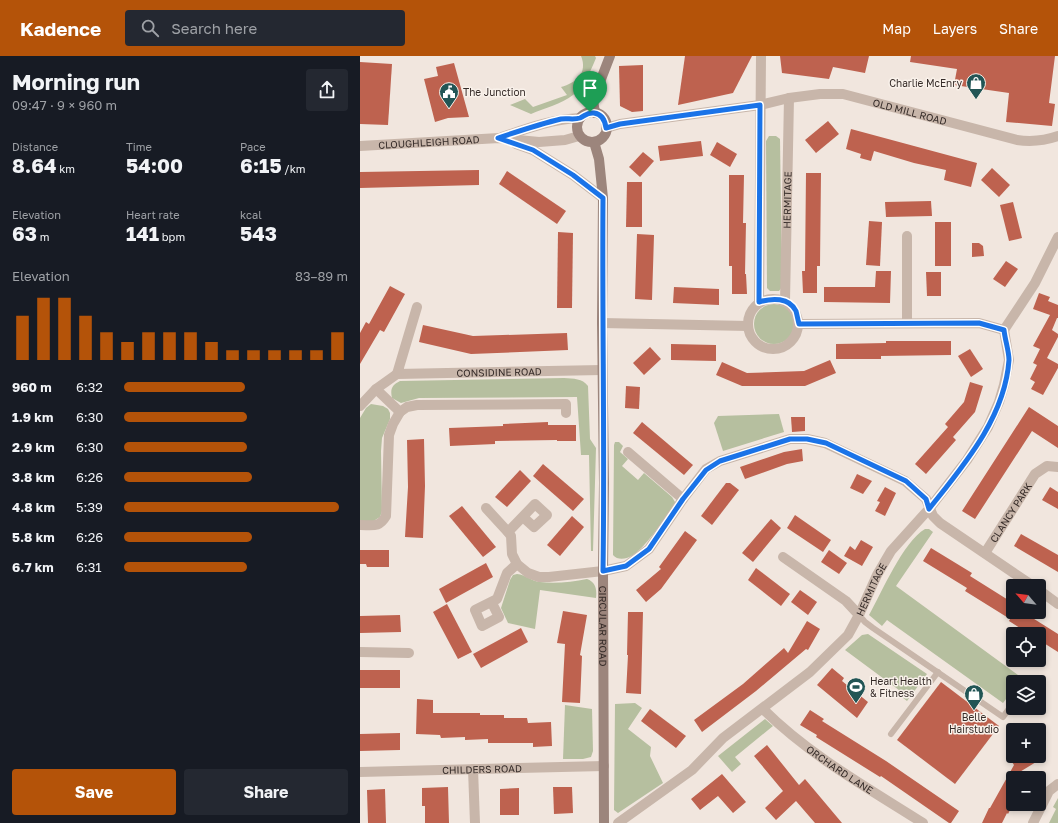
<!DOCTYPE html>
<html lang="en">
<head>
<meta charset="utf-8">
<style>
  :root { --surface:#171b24; --page:#242831; --text:#f1f3f6; --muted:#9ea1a6; --accent:#b45309 }
  body { margin:0; font-family:"Golos Text",sans-serif; background:var(--page); color:var(--text); height:100vh; display:flex; flex-direction:column; font-size:15px; white-space:nowrap }
  * { box-sizing:border-box; margin:0 }
  p { font-size:13px; color:var(--muted) }
  .icon { flex:none; width:22px; height:22px; fill:none; stroke:currentColor; stroke-width:2; stroke-linecap:round; stroke-linejoin:round }
  .map { position:relative; flex:1; overflow:hidden }
  .sheet { display:flex; flex-direction:column; background:var(--surface); width:360px }
  .sheet>* { flex:none }
  .needle { width:26px; rotate:298deg }
  .fabs { position:absolute; left:646px; top:523px; display:grid; gap:8px }
  .fabs a { display:grid; place-items:center; width:40px; height:40px; border-radius:4px; background:var(--surface); box-shadow:0 2px 6px #0003; font-size:20px }
  .pin { position:absolute; display:grid; place-items:center; width:34px; height:34px; color:#fff; margin:-41px -17px; border-radius:50% 50% 50% 0; rotate:-45deg; box-shadow:0 0 4px #0007 }
  .pin .icon { rotate:45deg }
  .round { display:grid; place-items:center; flex:none; width:42px; height:42px; border-radius:4px; background:var(--page) }
  .head { display:flex; align-items:center; justify-content:space-between; height:68px; padding:0 12px }
  h1 { font-size:22px; font-weight:700; line-height:30px }
  .figures { display:grid; grid-template-columns:repeat(3,1fr); gap:6px; height:68px; padding:4px 12px }
  .figures div { display:grid; align-content:center }
  .figures b { font-size:20px; font-weight:700 }
  .figures small { font-size:11px; font-weight:400 }
  .figures p { font-size:11px }
  .chart { height:112px; padding:8px 12px }
  .chart p { display:flex; justify-content:space-between }
  .chart svg { width:100%; height:72px; margin-top:4px; stroke:var(--accent); stroke-width:6 }
  .cta { display:flex; gap:8px; margin-top:auto; padding:8px 12px }
  .cta a { flex:1; height:46px; border-radius:4px; background:var(--accent); color:#fff; font-size:16px; font-weight:700; line-height:46px; text-align:center }
  .cta a+a { background:var(--page); color:var(--text) }
  ul { padding:0 12px; list-style:none; font-size:13px }
  li { display:grid; grid-template-columns:64px 48px 1fr; align-items:center; height:30px }
  li i { height:10px; border-radius:5px; background:var(--accent) }
  header { display:flex; align-items:center; gap:24px; box-sizing:border-box; height:56px; padding:0 20px; background:var(--accent); color:#fff }
  header strong { font-size:19px }
  nav { display:flex; gap:22px; margin-inline-start:auto; font-size:14px }
  .search { width:280px; height:36px; background:var(--page); display:flex; align-items:center; gap:10px; box-sizing:border-box; padding:0 14px; border-radius:4px; color:var(--muted); font-size:15px }
  main { display:flex; flex:1; min-height:0 }
  .map>svg:first-child { display:block }
</style>
</head>
<body>
<header>
<strong>Kadence</strong>
<div class="search"><svg class="icon" aria-label="search" viewBox="0 0 24 24"><circle cx="10" cy="10" r="6"/><path d="M15 15l6 6"/></svg>Search here</div>
<nav><a>Map</a><a>Layers</a><a>Share</a></nav>
</header>
<main>
<section class="sheet">
<div class="head"><div><h1>Morning run</h1><p>09:47 · 9 × 960 m</p></div><a class="round"><svg class="icon" aria-label="share" viewBox="0 0 24 24"><path d="M12 15V3M7 8l5-5 5 5M5 13v7h14v-7"/></svg></a></div>
<div class="figures">
<div><p>Distance</p><b>8.64<small> km</small></b></div>
<div><p>Time</p><b>54:00</b></div>
<div><p>Pace</p><b>6:15<small> /km</small></b></div>
</div>
<div class="figures">
<div><p>Elevation</p><b>63<small> m</small></b></div>
<div><p>Heart rate</p><b>141<small> bpm</small></b></div>
<div><p>kcal</p><b>543</b></div>
</div>
<div class="chart"><p><span>Elevation</span>83–89 m</p>
<svg viewBox="0 0 160 44" preserveAspectRatio="none"><path d="M5 44V17M15 44V6M25 44V6M35 44V17M45 44V27M55 44V33M65 44V27M75 44V27M85 44V27M95 44V33M105 44V38M115 44V38M125 44V38M135 44V38M145 44V38M155 44V27"/></svg>
</div>
<ul>
<li><b>960 m</b>6:32<i style="width:54%"></i></li>
<li><b>1.9 km</b>6:30<i style="width:55%"></i></li>
<li><b>2.9 km</b>6:30<i style="width:55%"></i></li>
<li><b>3.8 km</b>6:26<i style="width:57%"></i></li>
<li><b>4.8 km</b>5:39<i style="width:96%"></i></li>
<li><b>5.8 km</b>6:26<i style="width:57%"></i></li>
<li><b>6.7 km</b>6:31<i style="width:55%"></i></li>
</ul>
<div class="cta"><a>Save</a><a>Share</a></div>
</section>
<div class="map">
<svg width="698" height="767" viewBox="0 0 698 767">
  <rect width="100%" height="100%" fill="#f1e6de"/>
  <g fill="#b6bf9f">
    <path d="M221 0H235L236 2C231 14 224 31 213 39 201 48 185 52 171 58L150 49 165 43 173 51 207 39 201 31C216 27 228 17 221 0Z"/>
    <path d="M409 80H416L420 83 422 231 419 235H410L407 232 406 85Z"/>
    <circle cx="414" cy="268" r="20"/>
    <path d="M204 322C214 323 222 322 228 330L230 383 236 392 233 495H231L229 399H221L217 341 59 342 41 347 32 342C30 333 32 329 40 325Z"/>
    <path d="M11 348 23 350 28 353 30 357V363L22 382 21 395 22 455 20 461 12 466 0 465V362L6 352Z"/>
    <path d="M419 358 424 376 363 395 354 367 358 360Z"/>
    <path d="M255 386H259L263 390 260 396 268 403 262 410 278 424 284 417 312 441 315 446 314 450C305 462 285 492 273 499 267 503 258 505 253 499L254 389Z"/>
    <path d="M565 473H569L573 476 536 530 662 622 659 626H653V634L643 647 527 564 522 570 509 559C522 536 543 486 565 473Z"/>
    <path d="M157 518C166 519 171 525 180 526 195 528 212 526 227 523 236 526 237 534 236 542L180 534 175 573 148 567 141 552 150 524 153 519Z"/>
    <path d="M508 578 567 618 547 645 542 641 543 637 485 594 502 579Z"/>
    <path d="M275 647 282 652 268 673 291 691 290 700 303 727 258 757 254 754 255 648Z"/>
    <path d="M205 649 232 653 233 695 231 701 223 703H203Z"/>
    <path d="M405 663 413 670 375 701 381 708 372 716 358 700Z"/>
    <path d="M698 742V767H689L696 753 693 751Z"/>
  </g>
  <g fill="#be624f">
    <path d="M325 0H392L373 37 318 49Z"/>
    <path d="M420 0H509L505 17 473 11 469 23 422 17Z"/>
    <path d="M551 0H695L689 47 695 48 692 70 646 66 649 37 594 29 597 13 550 6Z"/>
    <path d="M0 6 32 8 28 69 0 68Z"/>
    <path d="M94 7 109 61 88 62 75 66 64 23 78 20 76 11Z"/>
    <path d="M283 9V55L272 56 260 50 259 10Z"/>
    <path d="M468 65 479 78 456 97 445 84Z"/>
    <path d="M491 73 617 107 611 131 584 124 586 114 554 107 514 95 511 105 500 102 501 98 486 93Z"/>
    <path d="M341 85 343 100 300 105 298 90Z"/>
    <path d="M357 86 377 98 370 111 350 99Z"/>
    <path d="M283 96 294 105 280 121 269 111Z"/>
    <path d="M632 112 650 129 639 141 621 124Z"/>
    <path d="M119 114V129L0 132V116Z"/>
    <path d="M147 115 206 155 197 168 139 128Z"/>
    <path d="M446 117H461L460 210H457V237H443L442 215H445Z"/>
    <path d="M369 119H384L383 167H386L385 218H386L387 238H372V210H369Z"/>
    <path d="M267 126H282V171H266Z"/>
    <path d="M571 145 572 160 526 161 525 146Z"/>
    <path d="M653 146 662 182 649 185 640 149Z"/>
    <path d="M509 165 522 166 520 210 506 209Z"/>
    <rect x="575" y="166" width="16" height="44"/>
    <path d="M198 176 213 177 212 252H197Z"/>
    <path d="M277 178 294 179 292 244 275 243Z"/>
    <path d="M612 187H619L623 190 624 200 612 201Z"/>
    <path d="M646 205 658 213 645 231 633 223Z"/>
    <path d="M516 215H531L530 247 464 246V231H515Z"/>
    <path d="M566 216H581V240H567Z"/>
    <path d="M30 230 45 238 24 276 20 274 0 308V277L6 266 9 268Z"/>
    <path d="M314 231 359 233V249L313 247Z"/>
    <path d="M679 237 690 241 688 245 698 249V262H697L692 274 698 278V281L687 302 698 308V312L683 339 671 333 675 326 670 323 677 309 673 307 680 293 673 290 690 259 673 253Z"/>
    <path d="M63 269 113 280 207 277 208 294 111 298 59 286Z"/>
    <path d="M526 285H591V299L521 300V303H476V288L526 287Z"/>
    <path d="M311 288 356 289V305L311 304Z"/>
    <path d="M290 291 301 303 284 319 273 307Z"/>
    <path d="M610 293 623 313 611 321 598 300Z"/>
    <path d="M470 304 476 317 445 330H382L356 319 362 306 387 317 444 315Z"/>
    <path d="M610 326 623 330 615 356 593 381 596 384 566 418 555 408 588 371 585 368 604 346Z"/>
    <path d="M266 330 280 331 279 353 265 352Z"/>
    <path d="M669 351 698 370V392L672 375 615 463 602 455Z"/>
    <path d="M431 361H445V375L432 376Z"/>
    <path d="M188 366V369H216V385H197V384L135 385V388L90 390 89 372 143 370V368Z"/>
    <path d="M282 366 333 409 324 419 273 377Z"/>
    <path d="M64 383 65 430 63 482 45 481 48 431 47 384Z"/>
    <path d="M442 393 443 405 427 408 385 423 380 411 424 396Z"/>
    <path d="M183 408 224 443 213 455 173 420Z"/>
    <path d="M160 414 171 425 147 451 135 441Z"/>
    <path d="M497 418 512 425 503 438 490 432Z"/>
    <path d="M366 427H370L379 434 352 469 341 460Z"/>
    <path d="M525 431 536 437 525 460 515 455 520 446 517 445Z"/>
    <path d="M690 431 698 436V453L682 444Z"/>
    <path d="M102 450 136 491 123 501 89 460Z"/>
    <path d="M435 459 471 484 463 496 427 472Z"/>
    <path d="M212 460 224 471 200 500 187 489Z"/>
    <path d="M411 463 421 472 393 506 382 497Z"/>
    <path d="M325 475 337 484 301 533 286 546 276 534 301 513 299 511Z"/>
    <path d="M661 478 698 499V516L654 490Z"/>
    <path d="M501 484 513 491 502 510 484 500 490 490 495 494Z"/>
    <path d="M571 492 612 517 610 520 653 547V556H663L698 578V596L679 584V578H669L660 572 649 565 650 563 605 535 607 532 563 505Z"/>
    <path d="M0 494H29V511H7L6 508H0Z"/>
    <path d="M469 494 487 507 479 518 461 506Z"/>
    <path d="M126 507 133 521 86 547 79 533Z"/>
    <path d="M396 512 430 538 421 550 388 524Z"/>
    <path d="M440 534 457 546 448 559 431 546Z"/>
    <path d="M87 548 112 596 98 603 73 556Z"/>
    <path d="M203 555 227 559 220 599 222 600 220 647 202 646 205 588 197 587Z"/>
    <path d="M268 556H283L281 638 266 637 268 599H267Z"/>
    <path d="M40 559 41 576 0 577V560Z"/>
    <path d="M447 565 460 573 448 594 446 593 396 635 342 676 334 664 383 628 424 592 428 597Z"/>
    <path d="M161 572 168 586 121 612 113 598Z"/>
    <path d="M472 612 484 622 482 625 508 646 497 662 457 629Z"/>
    <rect x="0" y="614" width="40" height="18"/>
    <path d="M581 626 639 670 595 728 537 684Z"/>
    <path d="M57 643 73 644V657H120V659H144V662H167L168 667 191 666 192 690 173 691V687H128V683L105 684V681L81 682 80 679 56 678Z"/>
    <path d="M290 653 326 680 316 692 281 665Z"/>
    <path d="M450 654 464 663 462 665 526 705 599 755 591 767H589L521 720 520 721 456 681 457 679 440 669Z"/>
    <path d="M40 677V694L0 695V678Z"/>
    <path d="M407 689 439 729 445 723 482 767H455L436 745 416 764 405 752 423 735 394 700Z"/>
    <path d="M648 700H686L653 720V748L648 758 647 757 642 767H622L629 752H630L654 709Z"/>
    <path d="M362 718 386 746 373 757 358 740 340 754 331 743Z"/>
    <path d="M88 731 89 767H65V750H62V732Z"/>
    <path d="M193 731H212L213 757 194 758Z"/>
    <path d="M159 732V759H140V733Z"/>
    <path d="M25 733 26 767H8L7 734Z"/>
  </g>
  <g fill="none" stroke-linecap="round" stroke-linejoin="round">
    <g stroke="#c8b6aa" stroke-width="6">
      <path d="M499 559 505 566 513 572 643 661 653 647"/>
      <path d="M531 678 578 616"/>
    </g>
    <g stroke="#c8b6aa" stroke-width="10">
      <path d="M142 81C168 72 193 63 220 62"/>
      <path d="M156 88 173 94 213 119 243 142"/>
      <path id="s1" d="M0 90 139 82 179 86 205 84 219 80"/>
      <path d="M547 180V267"/>
      <circle cx="413" cy="268" r="25"/>
      <path id="s2" d="M425 245 429 42"/>
      <path d="M399 246 401 0"/>
      <path id="s3" d="M57 251 37 318 242 314"/>
      <path d="M242 267 388 270"/>
      <path d="M439 268 619 267 644 274"/>
      <path d="M644 274 675 227 698 181"/>
      <path d="M37 318 16 333 40 356 47 351 57 349 206 348V357"/>
      <path d="M0 350 16 333"/>
      <path d="M268 396 323 443"/>
      <path d="M126 452 148 476 151 480 152 498 157 508 168 517 179 521H189L243 515 266 510 289 493 323 443 346 413 360 405 430 383H447L465 387 545 425 566 443 573 460 580 467 673 530"/>
      <path d="M0 469C13 469 19 472 26 460L29 379 33 368 40 356"/>
      <path d="M148 476 175 448 187 459 174 471 163 461"/>
      <path id="s4" d="M625 497 675 418 687 410 698 411"/>
      <path d="M423 501 486 545 499 559"/>
      <path d="M679 534 698 548"/>
      <path d="M132 547 139 561 122 570 115 554 137 543 147 517 157 508"/>
      <path d="M0 596 49 597"/>
      <path id="s5" d="M403 653C449 699 508 732 563 767"/>
      <path d="M113 713 115 767"/>
      <path id="s6" d="M0 716 244 710"/>
      <path id="s7" d="M258 767 332 714 363 682 450 616 488 579 499 559 517 519 531 495 569 453 607 404 628 371 639 346 644 329 649 304 644 274"/>
      <path d="M673 767 689 735 698 728"/>
    </g>
    <path stroke="#c8b6aa" stroke-width="10" id="s8" d="M246 72 260 68 400 49 429 42 460 38H483L657 84C671 86 684 85 698 80"/>
    <g stroke="#9c857c" stroke-width="10">
      <circle cx="232" cy="71" r="15"/>
      <path d="M235 57 233 44 250 0"/>
      <path id="s9" d="M234 86 239 103 243 142 242 267 244 427 243 515 244 767"/>
    </g>
  </g>
  <g fill="none" stroke-linecap="round" stroke-linejoin="round">
    <g stroke="#fff" stroke-width="8">
      <path id="route" d="M400 49 399 246C412 242 429 241 436 255 437 259 438 264 439 268L619 267 644 274C645 284 649 295 649 304 645 362 603 410 569 453L566 443 546 425 466 387 447 383H430L360 405 346 414 323 443 289 493 266 510 243 515C245 391 242 266 243 142L213 119 173 94 138 82C159 75 180 68 201 63 207 62 214 64 220 62 225 60 227 56 234 57 242 58 245 64 246 72L260 68Z"/>
    </g>
    <use href="#route" stroke="#1a73e8" stroke-width="5"/>
  </g>
  <defs>
    <g id="shop-pin" transform="scale(1)"><path d="M0 17L-7.5 6A9.5 9.5 0 1 1 7.5 6Z" fill="#255" stroke="#f9f1ea"/><path d="M-5-2.5h2.3a2.7 3.5 0 0 1 5.4 0H5L5.5 6h-11ZM-1.5-2.5h3a1.5 2.3 0 0 0-3 0Z" fill="#fff"/></g>
    <g id="civic-pin" transform="scale(1)"><path d="M0 17L-7.5 6A9.5 9.5 0 1 1 7.5 6Z" fill="#255" stroke="#f9f1ea"/><path d="M-.6-6.5H3V-4.5H.6V-3L4-1V1h2V6H-6V1h2V-1L-.6-3ZM-1.2 2.5V6h2.4V2.5Z" fill="#fff"/></g>
    <g id="stadium-pin" transform="scale(1)"><path d="M0 17L-7.5 6A9.5 9.5 0 1 1 7.5 6Z" fill="#255" stroke="#f9f1ea"/><path d="M0-5a6.5 5 0 1 0 0 10a6.5 5 0 1 0 0-10ZM-3.5-1.8h7v3.6h-7Z" fill="#fff"/></g>
  </defs>
  <g fill-rule="evenodd">
    <use href="#shop-pin" x="616" y="27"/>
    <use href="#civic-pin" x="89" y="36"/>
    <use href="#stadium-pin" x="496" y="631"/>
    <use href="#shop-pin" x="614" y="638"/>
  </g>
  <g text-anchor="middle" dominant-baseline="central" stroke-width="3" stroke-linejoin="round" paint-order="stroke">
    <g font-size="10" fill="#362c29" stroke="#f9f1ea" text-anchor="start">
      <text x="602" y="27" text-anchor="end">Charlie McEnry</text>
      <text x="103" y="36">The Junction</text>
      <text x="510" y="625">Heart Health<tspan x="510" dy="12">&amp; Fitness</tspan></text>
      <text x="614" y="661" text-anchor="middle">Belle<tspan x="614" dy="12">Hairstudio</tspan></text>
    </g>
    <g font-size="10" fill="#362c29" stroke="#f9f1ea">
      <text stroke="none"><textPath href="#s8" startOffset="309">OLD MILL ROAD</textPath></text>
      <text stroke="none"><textPath href="#s1" startOffset="69">CLOUGHLEIGH ROAD</textPath></text>
      <text stroke="none"><textPath href="#s2" startOffset="101">HERMITAGE</textPath></text>
      <text stroke="none"><textPath href="#s3" startOffset="172">CONSIDINE ROAD</textPath></text>
      <text stroke="none"><textPath href="#s4" startOffset="48">CLANCY PARK</textPath></text>
      <text stroke="none"><textPath href="#s7" startOffset="349">HERMITAGE</textPath></text>
      <text stroke="none"><textPath href="#s9" startOffset="485">CIRCULAR ROAD</textPath></text>
      <text stroke="none"><textPath href="#s6" startOffset="122">CHILDERS ROAD</textPath></text>
      <text stroke="none"><textPath href="#s5" startOffset="98">ORCHARD LANE</textPath></text>
    </g>
  </g>
</svg>
<div class="fabs">
<a><svg class="needle" viewBox="-14 -14 28 28"><path d="M0-13l5 13h-10z" fill="#e53935"/><path d="M0 13l5-13h-10z" fill="#9ea1a6"/></svg></a>
<a><svg class="icon" aria-label="locate" viewBox="0 0 24 24"><circle cx="12" cy="12" r="6"/><path d="M12 2v4M12 18v4M2 12h4M18 12h4"/></svg></a>
<a><svg class="icon" aria-label="layers" viewBox="0 0 24 24"><path d="M12 4l9 5-9 5-9-5zM3 14l9 5 9-5"/></svg></a>
<a>+</a>
<a>−</a>
</div>
<div class="pin" style="left:230px;top:56px;background:#1e9e55"><svg class="icon" aria-label="arrive" viewBox="0 0 24 24"><path d="M6 21V4h12l-3 4 3 4H6"/></svg></div>
</div>
</main>
</body>
</html>
